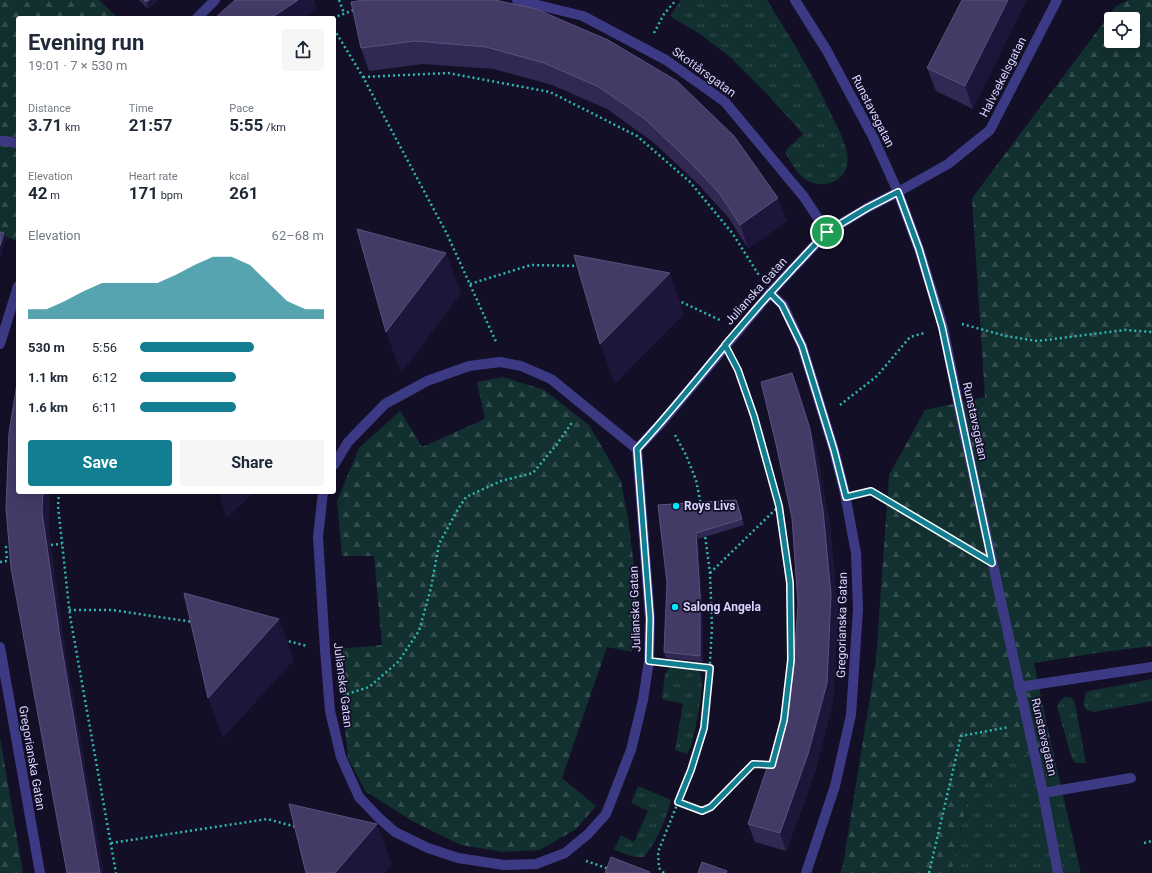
<!DOCTYPE html>
<html lang="en">
<head>
<meta charset="utf-8">
<style>
  :root { --surface:#fff; --page:#f6f6f7; --text:#1f2937; --muted:#747a83; --accent:#117e91 }
  body { margin:0; font-family:Roboto,sans-serif; background:var(--page); color:var(--text); height:100vh; display:flex; flex-direction:column; font-size:15px; white-space:nowrap }
  * { box-sizing:border-box; margin:0 }
  p { font-size:13px; color:var(--muted) }
  .icon { flex:none; width:22px; height:22px; fill:none; stroke:currentColor; stroke-width:2; stroke-linecap:round; stroke-linejoin:round }
  .map { position:relative; flex:1; overflow:hidden }
  .panel { position:absolute; left:16px; top:16px; width:320px; height:478px; display:flex; flex-direction:column; background:var(--surface); border-radius:4px; box-shadow:0 4px 16px #0002 }
  .panel>* { flex:none }
  .fabs { position:absolute; left:1104px; top:12px; display:grid; gap:8px }
  .fabs a { display:grid; place-items:center; width:36px; height:36px; border-radius:4px; background:var(--surface); box-shadow:0 4px 16px #0002; font-size:20px }
  .pin { position:absolute; display:grid; place-items:center; width:34px; height:34px; color:#fff; margin:-17px; border:2px solid #fff; border-radius:50%; box-shadow:0 1px 4px #0007 }
  .round { display:grid; place-items:center; flex:none; width:42px; height:42px; border-radius:4px; background:var(--page) }
  .head { display:flex; align-items:center; justify-content:space-between; height:68px; padding:0 12px }
  h1 { font-size:22px; font-weight:700; line-height:30px }
  .metrics { display:grid; grid-template-columns:repeat(3,1fr); gap:6px; height:68px; padding:4px 12px }
  .metrics div { display:grid; align-content:center }
  .metrics b { font-size:17px; font-weight:700 }
  .metrics small { font-size:11px; font-weight:400 }
  .metrics p { font-size:11px }
  .chart { height:112px; padding:8px 12px }
  .chart p { display:flex; justify-content:space-between }
  .chart svg { width:100%; height:72px; margin-top:4px; fill:var(--accent); opacity:.7 }
  .primary-button { display:flex; gap:8px; margin-top:auto; padding:8px 12px }
  .primary-button a { flex:1; height:46px; border-radius:4px; background:var(--accent); color:#fff; font-size:16px; font-weight:700; line-height:46px; text-align:center }
  .primary-button a+a { background:var(--page); color:var(--text) }
  ul { padding:0 12px; list-style:none; font-size:13px }
  li { display:grid; grid-template-columns:64px 48px 1fr; align-items:center; height:30px }
  li i { height:10px; border-radius:5px; background:var(--accent) }
  .map>svg:first-child { display:block }
</style>
</head>
<body>
<div class="map">
<svg width="1152" height="873" viewBox="0 0 1152 873">
  <defs>
    <pattern id="grass-tufts" width="24" height="20" patternUnits="userSpaceOnUse"><rect width="24" height="20" fill="#12302f"/><path d="M3 7l-1-3M5 7V3M7 7l1-3M15 17l-1-3M17 17v-4M19 17l1-3" fill="none" stroke="#344d4e"/></pattern>
    <pattern id="forest-firs" width="22" height="20" patternUnits="userSpaceOnUse"><rect width="22" height="20" fill="#12302f"/><path d="M5 1l3.5 6h-7zM16 11l3.5 6h-7z" fill="#344d4e"/></pattern>
  </defs>
  <rect width="100%" height="100%" fill="#130f26"/>
  <g fill="url(#grass-tufts)">
    <path d="M681 0H767C790 37 813 74 831 114 837 126 844 139 847 153 852 177 829 191 808 181 798 176 791 162 785 153L787 149 803 134 767 94 730 57 700 34 670 16Z"/>
    <path d="M674 667C681 667 695 665 700 673 706 683 695 731 692 743 691 747 689 750 687 754L675 750 683 704 662 699 665 674 669 668Z"/>
    <path d="M1152 679V701L1094 712 1086 710 1084 705 1085 693 1089 691Z"/>
    <path d="M1065 697 1072 698 1075 703 1086 763H1075L1071 756 1057 706 1062 699Z"/>
    <path d="M1051 743 1081 873H951L967 803 993 769Z"/>
    <path d="M638 786 671 800C666 820 657 841 644 857 633 858 624 854 614 849L621 835 634 842 648 811 631 803Z"/>
  </g>
  <g fill="url(#forest-firs)" fill-rule="evenodd">
    <path d="M0 0H99L118 18H18V241L0 235Z"/>
    <path d="M1129 0H1152V646L1103 652 1034 663 1051 743 993 769 967 803 951 873H840L843 865 876 660 889 475 925 410 985 397 972 198 1116 6ZM1111 19H1133V41H1111Z"/>
    <path d="M503 377 544 390 589 425 610 461 621 482 628 518 635 575 638 618 632 652 607 647 562 778 596 806 576 829 540 850 503 852 461 845 412 821 365 791 348 758 337 649 382 645 374 556H342L337 501 359 448 400 411 422 447 485 419 477 382Z"/>
    <path d="M0 737 23 873H0Z"/>
  </g>
  <g fill="none" stroke-linecap="round" stroke-linejoin="round">
    <g stroke="#2fb8b0" stroke-width="2.5" stroke-dasharray="2 3" stroke-linecap="butt">
      <path d="M339 0 344 13"/>
      <path d="M333 18 356 9"/>
      <path d="M334 29 363 77 447 234 497 344"/>
      <path d="M654 33 664 14 676 0"/>
      <path d="M363 77 448 73 550 92 637 136 690 182 733 234 760 277"/>
      <path d="M470 284 531 265 579 266"/>
      <path d="M677 300 722 321"/>
      <path d="M962 324 1006 336 1037 341 1125 330 1152 332"/>
      <path d="M735 365 754 416 779 506 791 583V660L785 706"/>
      <path d="M840 405 877 376 910 337 924 333"/>
      <path d="M675 435 686 455 696 480 701 505"/>
      <path d="M59 492 58 506 70 616 116 873"/>
      <path d="M864 493 871 491 969 549"/>
      <path d="M51 545 62 544"/>
      <path d="M0 562 7 561 6 547 12 546"/>
      <path d="M710 573 779 506"/>
      <path d="M69 610H112L193 622"/>
      <path d="M284 640 307 646"/>
      <path d="M667 663 711 668"/>
      <path d="M347 694 369 687 398 662 419 631 431 588 439 544 458 509 466 497 501 481 533 473 557 444 573 421"/>
      <path d="M678 802 702 811 711 807 753 764 771 765"/>
      <path d="M111 843 267 819 297 827"/>
      <path d="M1144 843 1152 841"/>
      <path d="M586 861 609 869"/>
      <path d="M664 873 659 868 658 852 691 770 704 728 708 699 712 626 710 573 705 535"/>
      <path d="M929 873 961 736 1009 727"/>
    </g>
    <g stroke="#3d3a85" stroke-width="10">
      <path d="M0 141H7L18 144"/>
      <path d="M1019 687 1152 667"/>
      <path d="M1043 793 1131 778"/>
    </g>
    <g stroke="#3d3a85" stroke-width="10">
      <path d="M517 0 583 16 666 60 725 102 804 197 827 232"/>
      <path d="M197 18 215 0"/>
      <path d="M770 293 783 305 802 346 834 450 845 494 856 553 858 609 851 715 835 786 806 873"/>
      <path d="M0 344 18 286"/>
      <path d="M637 449 662 422 770 293 827 232 867 208 898 192 948 164 990 130 1057 0"/>
      <path d="M323 492 318 537 325 650 330 711 341 757 359 797 378 817 395 832 428 848 458 858 504 865 536 864 565 853 588 834 606 814 631 750 643 700 649 661 650 618 637 449 551 379 521 366 500 362 469 366 427 381 385 404 348 442 334 465"/>
      <path d="M0 647 40 873"/>
    </g>
    <path stroke="#3d3a85" stroke-width="10" d="M795 0 827 51 873 137 898 192 919 249 943 327 965 437 1043 793 1058 873"/>
  </g>
  <g fill="#312854">
    <path d="M139 0H157L148 9Z"/>
    <path d="M495 0 787 221 748 248 728 217 698 184 653 142 607 109 552 85 494 69 423 64 369 71 361 48Z"/>
    <path d="M962 0 973 109 936 91 927 68Z"/>
    <path d="M792 373 799 390 816 447 830 527 838 613 833 701 815 772 786 851 755 842 748 824 779 732 793 677 798 604 792 518Z"/>
    <path d="M736 500 744 525 698 539 702 602 703 662 666 658 664 652 667 583 658 505Z"/>
  </g>
  <g fill="#1d163a">
    <path d="M149 0H157L148 9 146 2Z"/>
    <path d="M298 0H314L317 9 304 18H271Z"/>
    <path d="M1008 0H1027L973 109 965 86Z"/>
    <path d="M778 198 787 221 748 248 740 225Z"/>
    <path d="M4 233 6 239 0 260V246Z"/>
    <path d="M446 253 461 293 401 373 386 332Z"/>
    <path d="M670 273 684 314 615 384 600 344Z"/>
    <path d="M792 373 799 390 816 447 830 527 838 613 833 701 815 772 786 851 780 833 808 754Z"/>
    <path d="M43 492H50L49 530 66 654 104 873H100L60 637 42 512Z"/>
    <path d="M218 492H254L227 518Z"/>
    <path d="M696 533 698 539 702 602 703 662 700 656Z"/>
    <path d="M279 619 294 660 223 738 208 698Z"/>
    <path d="M377 824 392 864 385 873H335Z"/>
  </g>
  <g fill="#433a66" stroke="#5a527e">
    <path d="M144 0H149L146 2Z"/>
    <path d="M235 0H298L271 18H215Z"/>
    <path d="M364 0H495L536 9 608 40 677 81 734 136 778 198 740 225 720 194 690 162 645 119 599 87 544 63 486 47 415 41 361 48 351 2Z"/>
    <path d="M962 0H1008L965 86 927 68Z"/>
    <path d="M357 229 446 253 386 332Z"/>
    <path d="M0 232 4 233 0 246Z"/>
    <path d="M574 255 670 273 600 344Z"/>
    <path d="M792 373 810 429 823 510 831 595 827 683 808 754 780 833 748 824 779 732 793 677 798 604 792 518 776 444 761 382Z"/>
    <path d="M18 377V492H43L42 512 60 637 100 873H67L11 568 6 508 9 433Z"/>
    <path d="M736 500 742 519 696 533 700 596V656L664 652 667 583 658 505Z"/>
    <path d="M184 593 279 619 208 698Z"/>
    <path d="M289 804 377 824 335 873H306Z"/>
    <path d="M611 857 650 872 649 873H605Z"/>
    <path d="M702 862 727 871 726 873H698Z"/>
  </g>
  <g fill="none" stroke-linecap="round" stroke-linejoin="round">
    <g stroke="#fff" stroke-width="8">
      <path id="route" d="M827 232C797 264 767 295 739 329 705 369 673 410 637 449L650 618 649 661 710 668 704 728 691 770 678 802 702 811 711 807 753 764 772 765 784 720 791 660 790 583 779 506 754 416 738 370 725 345 770 293 782 305 802 346 834 450 846 497 871 491 992 563 942 327 919 249 898 192 867 208 827 232"/>
    </g>
    <use href="#route" stroke="#117e91" stroke-width="5"/>
  </g>
  <g fill="#00e5ff" stroke="#130f26" stroke-width="1.5">
    <circle cx="676" cy="506" r="4"/>
    <circle cx="675" cy="607" r="4"/>
  </g>
  <g text-anchor="middle" dominant-baseline="central" stroke-width="3.5" stroke-linejoin="round" paint-order="stroke">
    <g font-size="12" fill="#d9d4ff" stroke="#130f26">
      <text transform="translate(704 72) rotate(36)">Skottårsgatan</text>
      <text transform="translate(1003 77) rotate(-63)">Halvsekelsgatan</text>
      <text transform="translate(873 111) rotate(63)">Runstavsgatan</text>
      <text transform="translate(756 291) rotate(-48)">Julianska Gatan</text>
      <text transform="translate(975 421) rotate(78)">Runstavsgatan</text>
      <text transform="translate(635 609) rotate(-92)">Julianska Gatan</text>
      <text transform="translate(842 625) rotate(-89)">Gregorianska Gatan</text>
      <text transform="translate(343 685) rotate(83)">Julianska Gatan</text>
      <text transform="translate(1044 737) rotate(77)">Runstavsgatan</text>
      <text transform="translate(32 758) rotate(80)">Gregorianska Gatan</text>
    </g>
    <g font-size="12" font-weight="bold" fill="#d9d4ff" stroke="#130f26" text-anchor="start">
      <text x="684" y="506">Roys Livs</text>
      <text x="683" y="607">Salong Angela</text>
    </g>
  </g>
</svg>
<div class="fabs">
<a><svg class="icon" aria-label="locate" viewBox="0 0 24 24"><circle cx="12" cy="12" r="6"/><path d="M12 2v4M12 18v4M2 12h4M18 12h4"/></svg></a>
</div>
<div class="pin" style="left:827px;top:232px;background:#1e9e55"><svg class="icon" aria-label="arrive" viewBox="0 0 24 24"><path d="M6 21V4h12l-3 4 3 4H6"/></svg></div>
<section class="panel">
<div class="head"><div><h1>Evening run</h1><p>19:01 · 7 × 530 m</p></div><a class="round"><svg class="icon" aria-label="share" viewBox="0 0 24 24"><path d="M12 15V3M7 8l5-5 5 5M5 13v7h14v-7"/></svg></a></div>
<div class="metrics">
<div><p>Distance</p><b>3.71<small> km</small></b></div>
<div><p>Time</p><b>21:57</b></div>
<div><p>Pace</p><b>5:55<small> /km</small></b></div>
</div>
<div class="metrics">
<div><p>Elevation</p><b>42<small> m</small></b></div>
<div><p>Heart rate</p><b>171<small> bpm</small></b></div>
<div><p>kcal</p><b>261</b></div>
</div>
<div class="chart"><p><span>Elevation</span>62–68 m</p>
<svg viewBox="0 0 160 44" preserveAspectRatio="none"><path d="M0 44V38L10 38L20 33L30 27L40 22L50 22L60 22L70 22L80 17L90 11L100 6L110 6L120 11L130 22L140 33L150 38L160 38V44z"/></svg>
</div>
<ul>
<li><b>530 m</b>5:56<i style="width:62%"></i></li>
<li><b>1.1 km</b>6:12<i style="width:52%"></i></li>
<li><b>1.6 km</b>6:11<i style="width:52%"></i></li>
</ul>
<div class="primary-button"><a>Save</a><a>Share</a></div>
</section>
</div>
</body>
</html>
